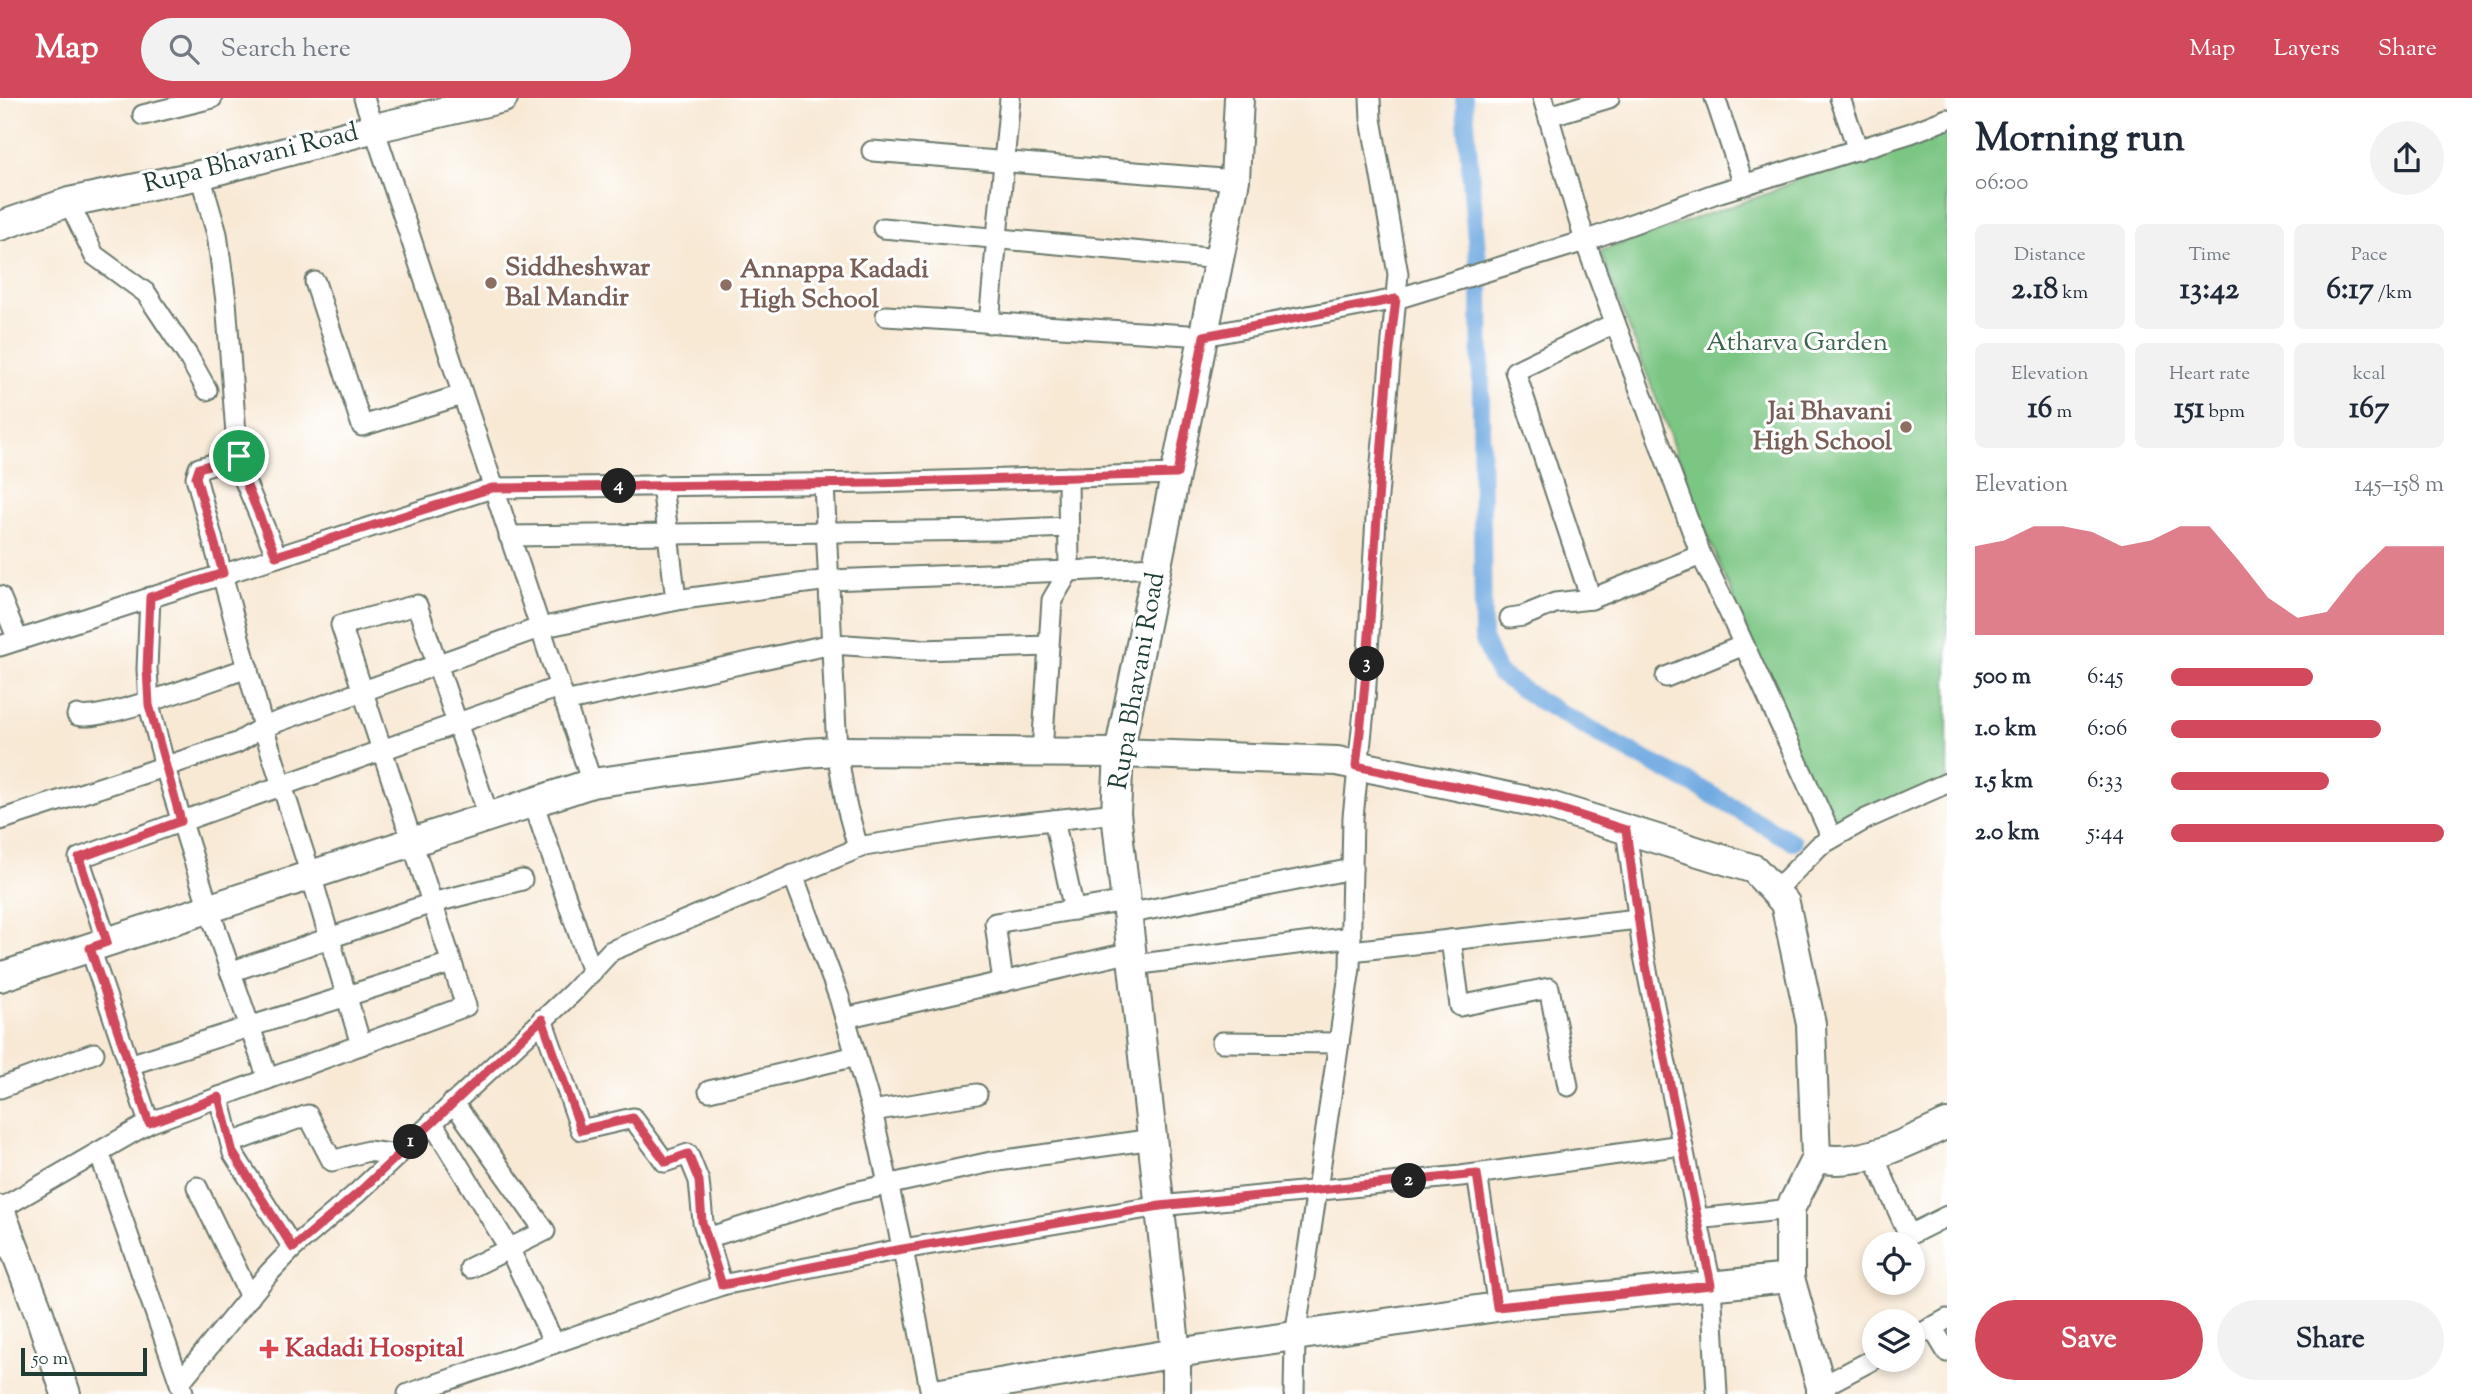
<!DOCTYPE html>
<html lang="en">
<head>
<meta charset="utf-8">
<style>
  :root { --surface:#fff; --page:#f2f2f3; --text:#1f2937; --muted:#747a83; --accent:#d1495b }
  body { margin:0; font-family:"Sorts Mill Goudy",serif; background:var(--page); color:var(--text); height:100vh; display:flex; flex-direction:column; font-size:26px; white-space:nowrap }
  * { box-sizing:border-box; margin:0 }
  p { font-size:23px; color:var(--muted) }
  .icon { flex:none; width:38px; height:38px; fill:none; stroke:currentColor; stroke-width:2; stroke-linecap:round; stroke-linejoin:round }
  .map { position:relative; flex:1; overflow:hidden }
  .panel { display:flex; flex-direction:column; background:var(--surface); width:525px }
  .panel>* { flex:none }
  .buttons { position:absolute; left:1862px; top:1134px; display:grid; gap:14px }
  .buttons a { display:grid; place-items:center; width:63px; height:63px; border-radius:50%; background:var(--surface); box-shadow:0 4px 10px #0003; font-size:35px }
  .scale { position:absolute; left:21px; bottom:18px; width:126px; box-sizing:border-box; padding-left:7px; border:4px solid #1f3d34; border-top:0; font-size:19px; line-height:24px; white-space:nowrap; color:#1f3d34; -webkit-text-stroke:5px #fff; paint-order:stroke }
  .pin { position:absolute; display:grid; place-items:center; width:60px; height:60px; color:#fff; margin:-30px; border:4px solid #fff; border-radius:50%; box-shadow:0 2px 7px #0007 }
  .km { position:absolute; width:35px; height:35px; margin:-18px; border-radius:50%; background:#222; color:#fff; font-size:19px; line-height:35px; text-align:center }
  .round { display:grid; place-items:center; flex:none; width:74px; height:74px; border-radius:37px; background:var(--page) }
  .summary { display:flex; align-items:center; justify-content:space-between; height:119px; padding:0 28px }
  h1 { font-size:38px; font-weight:700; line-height:52px }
  .metrics { display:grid; grid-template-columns:repeat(3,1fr); gap:10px; height:119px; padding:7px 28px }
  .metrics div { display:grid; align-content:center; border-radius:10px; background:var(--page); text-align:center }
  .metrics b { font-size:30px; font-weight:700 }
  .metrics small { font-size:19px; font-weight:400 }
  .metrics p { font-size:19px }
  .chart { height:196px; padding:14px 28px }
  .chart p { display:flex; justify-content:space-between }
  .chart svg { width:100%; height:126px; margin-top:7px; fill:var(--accent); opacity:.7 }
  .action { display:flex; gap:14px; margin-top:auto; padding:14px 28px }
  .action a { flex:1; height:80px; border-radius:42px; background:var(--accent); color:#fff; font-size:28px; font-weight:700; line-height:80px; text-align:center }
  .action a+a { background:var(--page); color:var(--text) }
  ul { padding:0 28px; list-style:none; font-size:23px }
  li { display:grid; grid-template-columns:112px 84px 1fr; align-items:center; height:52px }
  li i { height:18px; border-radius:9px; background:var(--accent) }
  header { display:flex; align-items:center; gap:42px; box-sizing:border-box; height:98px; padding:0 35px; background:var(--accent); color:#fff }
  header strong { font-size:33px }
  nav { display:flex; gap:38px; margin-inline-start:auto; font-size:24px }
  .search { width:490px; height:63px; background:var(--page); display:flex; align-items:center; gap:18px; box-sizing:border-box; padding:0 24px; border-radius:38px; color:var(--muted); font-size:26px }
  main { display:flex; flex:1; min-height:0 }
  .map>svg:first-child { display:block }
</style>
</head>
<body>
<header>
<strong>Map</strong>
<div class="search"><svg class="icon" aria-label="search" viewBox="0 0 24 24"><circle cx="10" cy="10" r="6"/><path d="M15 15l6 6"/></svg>Search here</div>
<nav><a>Map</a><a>Layers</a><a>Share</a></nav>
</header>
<main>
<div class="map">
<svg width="1947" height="1296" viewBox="0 0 1947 1296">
  <rect width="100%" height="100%" fill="#fff"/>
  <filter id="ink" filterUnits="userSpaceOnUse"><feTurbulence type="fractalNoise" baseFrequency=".0143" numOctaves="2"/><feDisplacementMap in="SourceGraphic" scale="14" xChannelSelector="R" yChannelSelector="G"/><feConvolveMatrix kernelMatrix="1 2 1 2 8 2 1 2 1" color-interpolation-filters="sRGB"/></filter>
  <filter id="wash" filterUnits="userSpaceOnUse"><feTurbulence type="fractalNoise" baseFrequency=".00686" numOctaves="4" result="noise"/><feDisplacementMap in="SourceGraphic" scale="28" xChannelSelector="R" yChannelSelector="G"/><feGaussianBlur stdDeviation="1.57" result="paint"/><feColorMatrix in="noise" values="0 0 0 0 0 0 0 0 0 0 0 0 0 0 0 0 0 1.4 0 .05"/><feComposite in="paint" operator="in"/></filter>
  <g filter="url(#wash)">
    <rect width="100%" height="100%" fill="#f8e9d5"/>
    <path fill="#7cc684" stroke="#4e825c" stroke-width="2" d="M1947 19V689L1832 740 1679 368 1669 334 1600 153 1769 95 1858 52Z"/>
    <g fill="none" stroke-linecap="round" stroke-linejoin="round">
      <path stroke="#71aae1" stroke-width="18" d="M1464 0 1480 188 1483 540 1498 575 1538 602 1632 655 1691 685 1793 744"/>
    </g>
  </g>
  <g filter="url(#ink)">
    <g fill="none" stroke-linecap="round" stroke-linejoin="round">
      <g stroke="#6b796c" stroke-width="23">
        <g id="street">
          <path d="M364 0 592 685"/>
          <path d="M1543 0 1585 143 1701 457 1729 514 1832 740"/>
          <path d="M1715 0 1744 87"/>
          <path d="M1840 0 1858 52"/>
          <path d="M143 17 212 0"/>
          <path d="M1549 18 1609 0"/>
          <path d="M872 53 1235 82"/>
          <path d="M200 77 217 136 226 203 237 349 244 381 277 459"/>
          <path d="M69 104 94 157 146 195 188 258 207 292"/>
          <path d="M883 130 1219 161"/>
          <path d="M315 184 362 328 462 297"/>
          <path d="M886 218 1204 238 1396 201 1585 143 1714 96 1911 35 1947 21"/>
          <path d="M989 225 1010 0"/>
          <path d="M1615 225 1515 273 1591 501 1701 457"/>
          <path d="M239 358 199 370 196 379 263 629 311 777 361 947"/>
          <path d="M1068 379 1069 473 1157 469"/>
          <path d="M824 386 837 653 846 706 858 750"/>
          <path d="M662 387 676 502"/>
          <path d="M509 438 999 432 1068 429"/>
          <path d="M0 498 18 542"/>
          <path d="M150 499 147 571 149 607 167 676 209 811 268 981"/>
          <path d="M1510 520 1523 518 1555 505 1591 501"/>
          <path d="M0 548 492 390 874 385 1177 376"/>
          <path d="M1666 579 1744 547"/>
          <path d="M564 604 832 546 922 552 1049 548"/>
          <path d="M77 617C97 626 220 579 248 570"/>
          <path d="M1042 654 1052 502 1069 473"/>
          <path d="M533 704 592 874"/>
          <path d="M0 722 237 645 263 629 539 530 683 501 829 482 1069 473"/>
          <path d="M1054 722 1074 812"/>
          <path d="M1626 732 1643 853 1711 1187 1717 1296"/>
          <path d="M793 777 839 899 872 1013 909 1180 931 1296"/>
          <path d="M1775 793 1819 748 1866 721 1947 685"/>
          <path d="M1127 816 1352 771"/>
          <path d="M1451 842 1460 908 1549 890 1568 988"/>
          <path d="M107 844 79 760 559 589"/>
          <path d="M90 850 149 1025"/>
          <path d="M1351 853 1638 821"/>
          <path d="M1133 867 1351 839"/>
          <path d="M230 874 432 805 522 782"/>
          <path d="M1003 884 995 825 1126 803"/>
          <path d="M845 920 1132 854"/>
          <path d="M542 921 581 1032 633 1020 665 1064 688 1056 699 1083 703 1124 722 1187"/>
          <path d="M1222 944 1339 945"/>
          <path d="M129 967 451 865"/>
          <path d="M0 990 94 955"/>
          <path d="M709 993 856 958"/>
          <path d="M219 999 233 1055 293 1150"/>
          <path d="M453 1004 545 1133 470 1170"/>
          <path d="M872 1013 977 996"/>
          <path d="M432 1024 509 1150 554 1245"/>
          <path d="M231 1045 308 1017 332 1063 368 1053 397 1057"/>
          <path d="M99 1054 183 1294"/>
          <path d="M1873 1057 1909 1137 1947 1118"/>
          <path d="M1477 1076 1498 1209"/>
          <path d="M197 1089 250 1199"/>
          <path d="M0 1111 149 1025 466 908 341 527 417 507 489 719"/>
          <path d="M1697 1121 1790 1111"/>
          <path d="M707 1140 850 1095 991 1064 1153 1041"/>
          <path d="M1932 1229 1947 1254"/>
          <path d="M1913 1240 1947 1221"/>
          <path d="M180 1284 269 1175 293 1150 357 1095 572 895 611 853 864 748 972 731 1116 715"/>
          <path d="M1821 1289 1874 1261"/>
          <path d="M408 1296 722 1187 891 1153 1160 1108 1461 1078 1682 1047"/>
          <path d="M1294 1296 1295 1239 1350 870 1353 719 1365 603 1376 420 1398 176 1371 21 1370 0"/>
        </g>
      </g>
      <g stroke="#6b796c" stroke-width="32">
        <g id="secondary">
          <path d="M0 128 69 104 200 77 375 30 503 0"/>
          <path d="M0 879 592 685 806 655 837 653 1119 655 1337 663 1547 707 1754 771 1785 805 1811 926 1816 1060 1790 1111V1180L1821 1289V1296"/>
          <path d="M1816 1060C1863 1069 1905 1045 1947 1026"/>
          <path d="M0 1112 39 1215 66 1296"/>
          <path d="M935 1296 1176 1255 1511 1207 1790 1180"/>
          <path d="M1176 1296V1255L1116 715 1119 655 1235 82 1239 0"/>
        </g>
      </g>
      <use href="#street" stroke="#fff" stroke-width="19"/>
      <use href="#secondary" stroke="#fff" stroke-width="28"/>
    </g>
  </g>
  <g fill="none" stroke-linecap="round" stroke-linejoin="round" filter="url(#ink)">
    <g stroke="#fff" stroke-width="14">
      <path id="route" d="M1396 201C1376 356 1376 513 1356 668L1547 707 1626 732 1643 853 1711 1187 1497 1209 1477 1076 1160 1108 891 1153 722 1187 702 1124 699 1083 688 1056 666 1064 633 1020 581 1032 542 921 357 1096 293 1150 233 1055 219 999 149 1025 90 850 107 844 79 760 181 723 149 607 147 571 150 499 223 475 196 379 199 370 239 358 244 381 276 458 492 390 874 385 1177 376 1204 238Z"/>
    </g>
    <use href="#route" stroke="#d1495b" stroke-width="9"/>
  </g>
  <g fill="#8d6e63" stroke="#fff" stroke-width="2.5">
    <circle cx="491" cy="185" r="7"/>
    <circle cx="726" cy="187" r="7"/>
    <circle cx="1906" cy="329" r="7"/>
  </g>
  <path fill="#e0444e" stroke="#fff" stroke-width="2.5" d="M265.5 1240.5h7v7h7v7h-7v7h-7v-7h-7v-7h7z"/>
  <g text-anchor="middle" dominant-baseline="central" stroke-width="6" stroke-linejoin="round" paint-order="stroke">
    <g font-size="26" fill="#1f3d34" stroke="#fff">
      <text transform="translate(251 61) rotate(-14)">Rupa Bhavani Road</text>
      <text transform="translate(1138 583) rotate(-80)">Rupa Bhavani Road</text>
    </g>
    <g font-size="26" font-weight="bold" fill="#785e54" stroke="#fff" text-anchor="start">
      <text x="505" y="170">Siddheshwar<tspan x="505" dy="30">Bal Mandir</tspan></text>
      <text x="740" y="172">Annappa Kadadi<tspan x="740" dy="30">High School</tspan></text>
      <text x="1892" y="314" text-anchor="end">Jai Bhavani<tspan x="1892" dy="30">High School</tspan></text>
    </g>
    <g font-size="26" fill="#3b664c" stroke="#fff">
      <text x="1797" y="245">Atharva Garden</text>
    </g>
    <g font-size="26" font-weight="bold" fill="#be3a42" stroke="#fff" text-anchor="start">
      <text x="285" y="1251">Kadadi Hospital</text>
    </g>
  </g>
</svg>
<div class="buttons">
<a><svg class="icon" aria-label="locate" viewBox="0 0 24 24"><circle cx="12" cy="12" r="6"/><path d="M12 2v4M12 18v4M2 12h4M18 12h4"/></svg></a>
<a><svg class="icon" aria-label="layers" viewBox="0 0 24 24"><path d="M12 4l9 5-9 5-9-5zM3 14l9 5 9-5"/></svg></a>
</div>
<div class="scale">50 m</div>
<div class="pin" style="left:239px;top:358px;background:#1e9e55"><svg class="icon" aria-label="arrive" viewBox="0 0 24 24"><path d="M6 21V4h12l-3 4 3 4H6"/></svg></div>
<b class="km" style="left:411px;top:1044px">1</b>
<b class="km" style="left:1409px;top:1083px">2</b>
<b class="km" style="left:1367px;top:566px">3</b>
<b class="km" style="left:619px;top:388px">4</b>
</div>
<section class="panel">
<div class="summary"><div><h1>Morning run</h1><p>06:00</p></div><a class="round"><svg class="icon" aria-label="share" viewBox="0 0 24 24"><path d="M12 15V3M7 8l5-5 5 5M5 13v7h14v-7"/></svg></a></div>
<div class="metrics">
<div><p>Distance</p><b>2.18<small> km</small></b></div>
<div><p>Time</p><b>13:42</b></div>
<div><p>Pace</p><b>6:17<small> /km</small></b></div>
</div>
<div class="metrics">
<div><p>Elevation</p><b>16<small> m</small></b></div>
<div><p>Heart rate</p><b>151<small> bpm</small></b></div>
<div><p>kcal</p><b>167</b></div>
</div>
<div class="chart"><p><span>Elevation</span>145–158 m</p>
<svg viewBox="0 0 160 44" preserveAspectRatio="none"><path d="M0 44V13L10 11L20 6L30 6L40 8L50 13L60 11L70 6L80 6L90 18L100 31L110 38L120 36L130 23L140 13L150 13L160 13V44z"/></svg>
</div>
<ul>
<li><b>500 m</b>6:45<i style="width:52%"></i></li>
<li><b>1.0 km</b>6:06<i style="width:77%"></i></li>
<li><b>1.5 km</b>6:33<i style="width:58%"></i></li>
<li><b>2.0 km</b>5:44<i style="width:100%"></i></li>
</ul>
<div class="action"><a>Save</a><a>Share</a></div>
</section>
</main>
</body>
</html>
